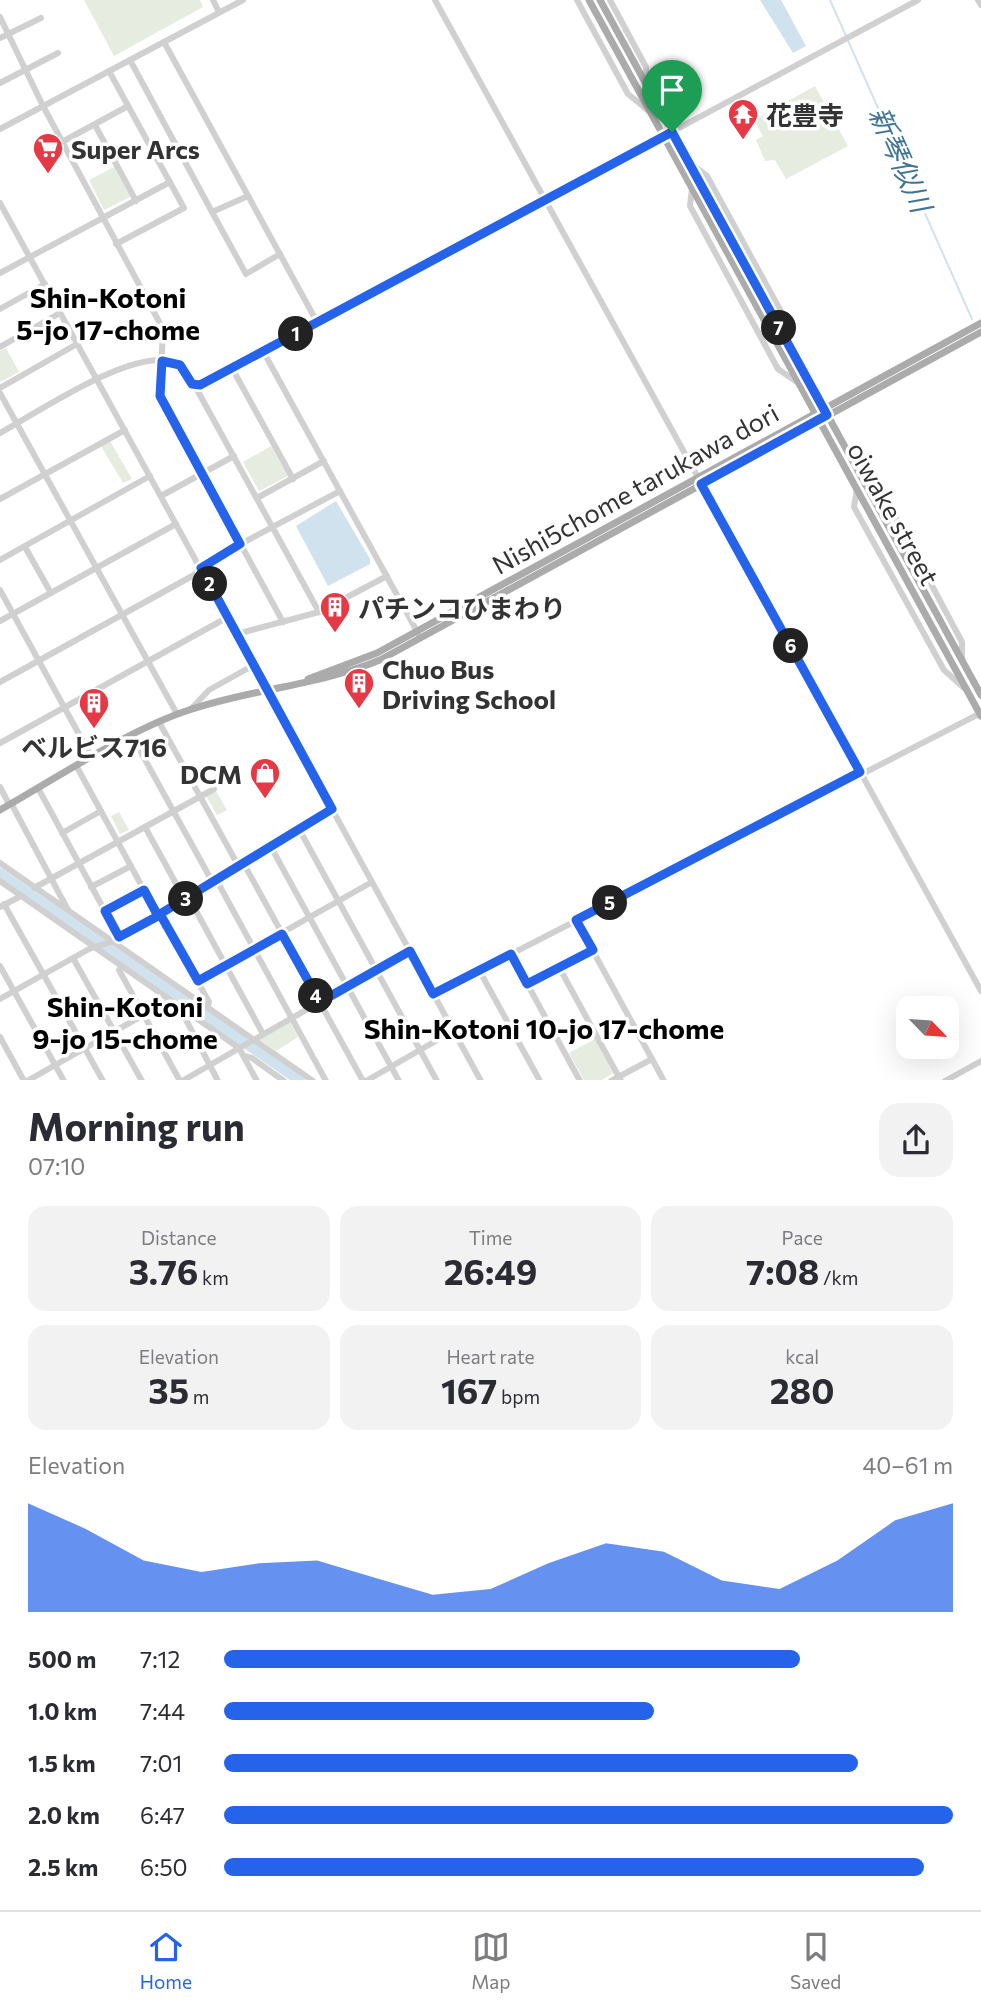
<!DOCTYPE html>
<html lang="en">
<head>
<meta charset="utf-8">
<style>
  :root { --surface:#fff; --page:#f2f2f3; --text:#2b2b33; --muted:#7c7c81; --line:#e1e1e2; --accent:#2563eb }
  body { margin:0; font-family:Commissioner,"Noto Sans JP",sans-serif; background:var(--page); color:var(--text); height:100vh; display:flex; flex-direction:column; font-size:26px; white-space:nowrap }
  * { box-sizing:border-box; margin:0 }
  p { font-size:23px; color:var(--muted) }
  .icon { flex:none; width:38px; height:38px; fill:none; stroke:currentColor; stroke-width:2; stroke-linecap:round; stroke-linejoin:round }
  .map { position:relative; height:1080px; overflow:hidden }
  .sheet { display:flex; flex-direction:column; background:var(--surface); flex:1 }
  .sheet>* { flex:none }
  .needle { width:46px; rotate:115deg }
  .fabs { position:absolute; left:896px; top:996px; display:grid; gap:14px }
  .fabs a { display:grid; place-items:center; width:63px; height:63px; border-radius:14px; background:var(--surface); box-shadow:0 7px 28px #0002; font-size:35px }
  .pin { position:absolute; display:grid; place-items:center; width:60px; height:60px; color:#fff; margin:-72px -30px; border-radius:50% 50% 50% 0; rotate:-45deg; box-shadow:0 0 7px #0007 }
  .pin .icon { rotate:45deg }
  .km { position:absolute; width:35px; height:35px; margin:-18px; border-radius:50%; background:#222; color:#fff; font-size:19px; line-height:35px; text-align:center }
  .round { display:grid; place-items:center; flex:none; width:74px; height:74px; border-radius:21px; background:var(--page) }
  .overview { display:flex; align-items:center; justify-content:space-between; height:119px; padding:0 28px }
  h1 { font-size:38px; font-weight:700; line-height:52px }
  .stats { display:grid; grid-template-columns:repeat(3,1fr); gap:10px; height:119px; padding:7px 28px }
  .stats div { display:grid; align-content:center; border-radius:18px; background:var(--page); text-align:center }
  .stats b { font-size:35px; font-weight:700 }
  .stats small { font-size:19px; font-weight:400 }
  .stats p { font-size:19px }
  .chart { height:196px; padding:14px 28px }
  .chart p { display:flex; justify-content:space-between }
  .chart svg { width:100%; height:126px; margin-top:7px; fill:var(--accent); opacity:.7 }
  ul { padding:0 28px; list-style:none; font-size:23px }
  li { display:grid; grid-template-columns:112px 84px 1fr; align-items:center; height:52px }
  li i { height:18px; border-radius:9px; background:var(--accent) }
  .menu { display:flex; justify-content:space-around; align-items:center; height:98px; border-top:2px solid var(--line); background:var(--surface); font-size:19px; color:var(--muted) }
  .menu a { display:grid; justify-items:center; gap:4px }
  .menu .on { color:var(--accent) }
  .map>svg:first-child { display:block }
</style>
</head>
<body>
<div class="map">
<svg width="981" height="1081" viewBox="0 0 981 1081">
  <rect width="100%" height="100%" fill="#fff"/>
  <g fill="#e6ecdf">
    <path d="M84 0H200L203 7 114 56Z"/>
    <path d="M815 86 848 146 786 179 775 160 765 161 756 140 763 136 754 120Z"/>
    <path d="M114 167 130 197 104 210 89 180Z"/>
    <path d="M6 348 19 372 0 382V351Z"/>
    <path d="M110 441 132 479 123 483 101 446Z"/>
    <path d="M271 446 288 476 259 491 243 462Z"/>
    <path d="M216 791 227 810 217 815 206 796Z"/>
    <path d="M119 812 129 830 120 834 111 816Z"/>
    <path d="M290 1022 298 1037 276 1051 260 1040Z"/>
    <path d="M595 1039 613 1073 602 1080H584L569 1053Z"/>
  </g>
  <g fill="#cfe2ee">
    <path d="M760 0H781L806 46 793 53Z"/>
    <path d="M336 501 370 559V564L328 586 296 526Z"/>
  </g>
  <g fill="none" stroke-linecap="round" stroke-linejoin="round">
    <path stroke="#cfe2ee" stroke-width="2" d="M830 0 972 319"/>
    <path stroke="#cfe2ee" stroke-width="10" d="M0 873 300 1081"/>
    <g stroke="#d0d0d0" stroke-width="6">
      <path d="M213 0 219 12"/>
      <path d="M435 0 981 991"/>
      <path d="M577 0 628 94 650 112"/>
      <path d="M610 0 646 67V83"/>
      <path d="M978 0 981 5"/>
      <path d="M0 17 43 106 163 329 160 396 283 622"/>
      <path d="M0 38 41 18"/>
      <path d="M164 42 317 322"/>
      <path d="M130 60 212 212 248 196"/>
      <path d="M109 71 184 208 116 244"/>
      <path d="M0 83 58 53"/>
      <path d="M95 125 136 201"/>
      <path d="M0 129 243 0"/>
      <path d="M62 142 128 106"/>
      <path d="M690 163 707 176 790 328 788 343"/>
      <path d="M692 188 690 206 778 369 797 382"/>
      <path d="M0 203 481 1081"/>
      <path d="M212 212 246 274 280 254"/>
      <path d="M0 273 170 182"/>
      <path d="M0 309 45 284"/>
      <path d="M0 347 60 313"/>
      <path d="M263 351 419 635"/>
      <path d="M232 368 293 479"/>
      <path d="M195 386 319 612"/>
      <path d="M0 388 77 344"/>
      <path d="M0 393 177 714"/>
      <path d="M0 433C37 413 136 345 176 363 185 367 187 377 192 384L199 385 918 0"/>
      <path d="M849 453 867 464 962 642V660"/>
      <path d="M857 489 854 507 944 670 964 688"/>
      <path d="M161 496 234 456"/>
      <path d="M257 498 324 461"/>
      <path d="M0 499 125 430"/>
      <path d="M25 547 51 593"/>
      <path d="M0 560 150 476"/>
      <path d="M0 590 92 758"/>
      <path d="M0 621 176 524"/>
      <path d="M237 634 319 612 387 576"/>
      <path d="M0 682 194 575 207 562 340 491"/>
      <path d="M191 709 209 690 254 665"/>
      <path d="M159 722 239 867"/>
      <path d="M132 736 213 883"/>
      <path d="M0 743 228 617"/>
      <path d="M77 767 158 916"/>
      <path d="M0 787 9 804"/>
      <path d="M38 788 119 937"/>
      <path d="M11 803 68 910"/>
      <path d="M145 827 185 900"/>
      <path d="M299 829 437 1081"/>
      <path d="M62 833 101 811"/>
      <path d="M271 847 399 1081"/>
      <path d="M0 863 313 1081"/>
      <path d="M244 864 363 1081"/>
      <path d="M0 881 239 1048 257 1081"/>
      <path d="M217 881 326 1081"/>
      <path d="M91 887 131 866"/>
      <path d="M34 888 214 789"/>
      <path d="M189 898 263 1034"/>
      <path d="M4 904 103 1081"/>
      <path d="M0 907 21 896"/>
      <path d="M105 911 144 890"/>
      <path d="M160 914 209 1002 207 1008"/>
      <path d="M576 920 664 1081"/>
      <path d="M511 954 580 1081"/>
      <path d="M73 958 142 1081"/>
      <path d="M0 966 64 1081"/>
      <path d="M122 966 119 970 180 1081"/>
      <path d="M559 967 621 1081"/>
      <path d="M479 970 540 1081"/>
      <path d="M198 980 372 882"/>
      <path d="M527 984 593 950"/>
      <path d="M433 994 981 713"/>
      <path d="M0 999 89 949 111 942 185 900 332 809"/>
      <path d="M186 1010 183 1014 218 1081"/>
      <path d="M0 1037 24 1081"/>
      <path d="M244 1056 252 1058 284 1081"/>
      <path d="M27 1081 170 1000"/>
      <path d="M182 1081 409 951"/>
      <path d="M366 1081 453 1031"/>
      <path d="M611 1081 652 1059"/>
      <path d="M945 1081 981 1061"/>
    </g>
    <g stroke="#ababab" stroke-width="7">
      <path d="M589 0 981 716"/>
      <path d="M600 0 981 695"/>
      <path d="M308 679 377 653 981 323"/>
      <path d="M0 810C57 778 128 730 189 710 252 689 319 685 380 660L981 332"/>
    </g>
  </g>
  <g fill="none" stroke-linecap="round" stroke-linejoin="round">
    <g stroke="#fff" stroke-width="14">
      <path id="route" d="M672 132 200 385 192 384 180 365 162 361 160 396 240 544 201 568 332 809 160 914 158 916 119 937 105 911 144 890 158 916 160 914 198 981 282 934 320 1002 410 951 433 994 511 954 527 984 593 950 576 920 860 772 701 484 827 415 672 132"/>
    </g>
    <use href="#route" stroke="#2563eb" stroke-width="9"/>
  </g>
  <defs>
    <g id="temple-pin" transform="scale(1.575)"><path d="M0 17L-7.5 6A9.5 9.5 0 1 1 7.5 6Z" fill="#e63946" stroke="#fff"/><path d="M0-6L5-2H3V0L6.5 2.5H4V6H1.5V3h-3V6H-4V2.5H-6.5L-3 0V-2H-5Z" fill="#fff"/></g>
    <g id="supermarket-pin" transform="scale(1.575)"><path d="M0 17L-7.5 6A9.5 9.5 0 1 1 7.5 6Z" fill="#e63946" stroke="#fff"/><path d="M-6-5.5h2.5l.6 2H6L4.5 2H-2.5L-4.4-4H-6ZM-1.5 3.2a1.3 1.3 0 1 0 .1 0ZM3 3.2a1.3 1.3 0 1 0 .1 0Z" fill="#fff"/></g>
    <g id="building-pin" transform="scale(1.575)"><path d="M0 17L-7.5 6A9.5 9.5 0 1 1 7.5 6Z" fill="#e63946" stroke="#fff"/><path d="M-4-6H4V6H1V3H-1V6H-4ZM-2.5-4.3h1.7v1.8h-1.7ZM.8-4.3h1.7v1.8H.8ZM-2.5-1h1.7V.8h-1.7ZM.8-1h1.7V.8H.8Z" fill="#fff"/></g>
    <g id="shop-pin" transform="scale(1.575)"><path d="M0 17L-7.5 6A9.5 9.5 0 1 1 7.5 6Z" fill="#e63946" stroke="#fff"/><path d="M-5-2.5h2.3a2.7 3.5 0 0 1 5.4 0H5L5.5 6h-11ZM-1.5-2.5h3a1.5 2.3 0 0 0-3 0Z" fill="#fff"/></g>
  </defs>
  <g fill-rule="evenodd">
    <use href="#temple-pin" x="743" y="114"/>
    <use href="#supermarket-pin" x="48" y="148"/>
    <use href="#building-pin" x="335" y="607"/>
    <use href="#building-pin" x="359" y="683"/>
    <use href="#building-pin" x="94" y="703"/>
    <use href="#shop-pin" x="265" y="773"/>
  </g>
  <g text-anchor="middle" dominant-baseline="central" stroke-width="7" stroke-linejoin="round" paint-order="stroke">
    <g font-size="26" font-weight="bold" fill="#333" stroke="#fff" text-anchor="start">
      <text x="766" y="114">花豊寺</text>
      <text x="71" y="148">Super Arcs</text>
      <text x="358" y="607">パチンコひまわり</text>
      <text x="382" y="668">Chuo Bus<tspan x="382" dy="30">Driving School</tspan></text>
      <text x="94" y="746" text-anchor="middle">ベルビス716</text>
      <text x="242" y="773" text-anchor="end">DCM</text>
    </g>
    <g font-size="26" fill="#333" stroke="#fff">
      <text transform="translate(635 488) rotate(-29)">Nishi5chome tarukawa dori</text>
      <text transform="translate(894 513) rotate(61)">oiwake street</text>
    </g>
    <g font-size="28" font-style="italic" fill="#3f7597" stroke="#fff">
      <text transform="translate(901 159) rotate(66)">新琴似川</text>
    </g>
    <g font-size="28" font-weight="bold" fill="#000" stroke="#fff">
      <text x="108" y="297">Shin-Kotoni<tspan x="108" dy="32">5-jo 17-chome</tspan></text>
      <text x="125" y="1006">Shin-Kotoni<tspan x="125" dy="32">9-jo 15-chome</tspan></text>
      <text x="544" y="1028">Shin-Kotoni 10-jo 17-chome</text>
    </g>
  </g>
</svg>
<div class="fabs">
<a><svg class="needle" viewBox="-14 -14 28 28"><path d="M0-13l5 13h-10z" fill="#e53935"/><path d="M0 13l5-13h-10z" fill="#7c7c81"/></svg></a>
</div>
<div class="pin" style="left:672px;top:132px;background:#1e9e55"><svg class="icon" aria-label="arrive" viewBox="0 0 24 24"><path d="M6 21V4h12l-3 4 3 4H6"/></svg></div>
<b class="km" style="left:296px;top:334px">1</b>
<b class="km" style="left:210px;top:584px">2</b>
<b class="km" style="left:186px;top:899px">3</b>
<b class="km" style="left:316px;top:996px">4</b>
<b class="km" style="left:610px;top:903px">5</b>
<b class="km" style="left:791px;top:646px">6</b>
<b class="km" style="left:779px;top:328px">7</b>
</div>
<section class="sheet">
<div class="overview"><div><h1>Morning run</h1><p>07:10</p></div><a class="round"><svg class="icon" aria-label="share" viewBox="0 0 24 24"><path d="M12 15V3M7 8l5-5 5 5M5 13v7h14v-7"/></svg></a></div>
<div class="stats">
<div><p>Distance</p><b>3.76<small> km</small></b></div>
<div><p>Time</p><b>26:49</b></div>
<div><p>Pace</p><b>7:08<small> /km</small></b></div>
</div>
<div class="stats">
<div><p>Elevation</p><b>35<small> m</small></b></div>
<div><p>Heart rate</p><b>167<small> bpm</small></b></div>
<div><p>kcal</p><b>280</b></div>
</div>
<div class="chart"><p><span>Elevation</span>40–61 m</p>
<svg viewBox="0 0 160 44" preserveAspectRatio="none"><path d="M0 44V6L10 15L20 26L30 30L40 27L50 26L60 32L70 38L80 36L90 27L100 20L110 23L120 33L130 36L140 26L150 12L160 6V44z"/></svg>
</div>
<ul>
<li><b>500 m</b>7:12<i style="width:79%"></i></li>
<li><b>1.0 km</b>7:44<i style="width:59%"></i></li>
<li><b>1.5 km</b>7:01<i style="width:87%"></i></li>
<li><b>2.0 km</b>6:47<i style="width:100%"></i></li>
<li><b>2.5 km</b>6:50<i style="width:96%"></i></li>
</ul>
</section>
<nav class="menu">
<a class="on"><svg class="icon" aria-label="home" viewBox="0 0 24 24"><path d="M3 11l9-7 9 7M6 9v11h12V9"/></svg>Home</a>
<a><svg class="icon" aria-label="map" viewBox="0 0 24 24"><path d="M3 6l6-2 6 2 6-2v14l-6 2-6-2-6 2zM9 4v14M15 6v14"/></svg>Map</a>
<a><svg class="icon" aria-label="saved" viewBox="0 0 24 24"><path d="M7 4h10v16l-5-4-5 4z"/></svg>Saved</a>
</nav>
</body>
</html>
